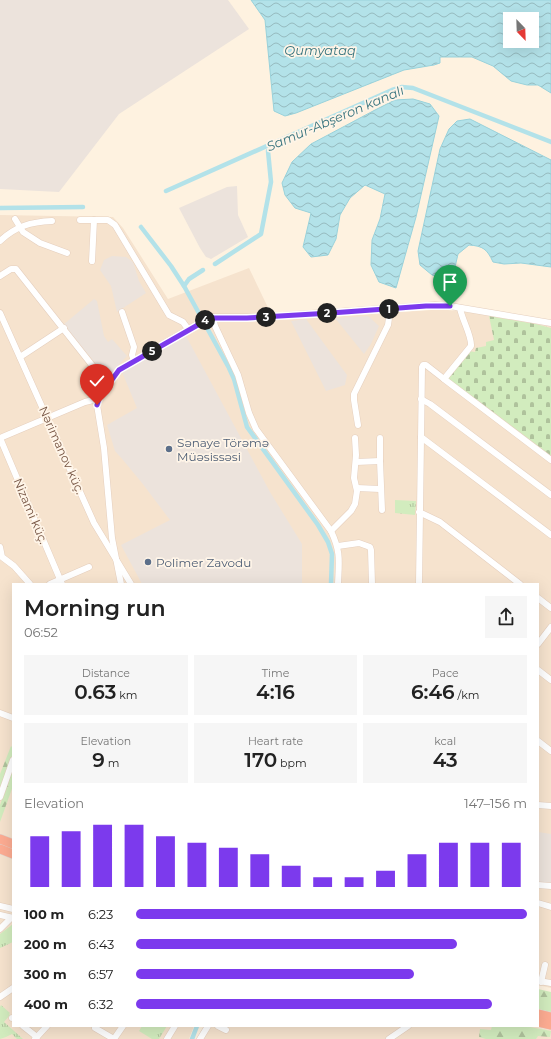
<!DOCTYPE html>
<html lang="en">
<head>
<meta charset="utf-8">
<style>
  :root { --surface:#fff; --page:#f6f6f6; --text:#222; --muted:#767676; --accent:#7c3aed }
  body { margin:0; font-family:Montserrat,sans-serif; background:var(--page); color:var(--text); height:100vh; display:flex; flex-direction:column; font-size:15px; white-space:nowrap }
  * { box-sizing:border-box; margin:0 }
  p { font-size:13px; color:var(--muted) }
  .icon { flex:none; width:22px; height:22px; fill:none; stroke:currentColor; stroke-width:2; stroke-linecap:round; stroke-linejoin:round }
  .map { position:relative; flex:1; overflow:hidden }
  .panel { position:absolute; left:12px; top:583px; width:527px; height:444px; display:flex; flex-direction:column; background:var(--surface); border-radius:0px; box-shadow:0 4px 16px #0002 }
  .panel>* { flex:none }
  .needle { width:26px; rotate:157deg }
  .controls { position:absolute; left:503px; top:12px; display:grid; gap:8px }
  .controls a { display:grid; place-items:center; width:36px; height:36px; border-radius:0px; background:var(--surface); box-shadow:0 4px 16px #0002; font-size:20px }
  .pin { position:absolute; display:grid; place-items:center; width:34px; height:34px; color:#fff; margin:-41px -17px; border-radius:50% 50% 50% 0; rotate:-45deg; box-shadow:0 0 4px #0007 }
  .pin .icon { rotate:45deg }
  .km { position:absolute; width:20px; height:20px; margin:-10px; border-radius:50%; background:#222; color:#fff; font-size:11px; line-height:20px; text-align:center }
  .round { display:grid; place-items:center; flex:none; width:42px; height:42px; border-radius:0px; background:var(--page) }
  .headline { display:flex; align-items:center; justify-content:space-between; height:68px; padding:0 12px }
  h1 { font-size:22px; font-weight:600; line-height:30px }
  .metrics { display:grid; grid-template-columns:repeat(3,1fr); gap:6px; height:68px; padding:4px 12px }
  .metrics div { display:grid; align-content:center; border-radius:0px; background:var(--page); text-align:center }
  .metrics b { font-size:20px; font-weight:600 }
  .metrics small { font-size:11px; font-weight:400 }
  .metrics p { font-size:11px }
  .chart { height:112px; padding:8px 12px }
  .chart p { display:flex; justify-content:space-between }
  .chart svg { width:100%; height:72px; margin-top:4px; stroke:var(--accent); stroke-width:6 }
  ul { padding:0 12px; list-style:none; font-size:13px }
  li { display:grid; grid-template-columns:64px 48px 1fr; align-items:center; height:30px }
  li i { height:10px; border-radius:5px; background:var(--accent) }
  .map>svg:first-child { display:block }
</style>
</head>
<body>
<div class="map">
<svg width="551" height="1039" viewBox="0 0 551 1039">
  <defs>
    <pattern id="grass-tufts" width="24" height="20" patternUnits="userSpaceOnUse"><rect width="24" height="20" fill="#d2ecbe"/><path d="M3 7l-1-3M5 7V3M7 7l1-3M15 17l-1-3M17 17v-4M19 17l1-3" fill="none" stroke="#afc29c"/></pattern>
    <pattern id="forest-firs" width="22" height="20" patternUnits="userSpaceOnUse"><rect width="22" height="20" fill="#d2ecbe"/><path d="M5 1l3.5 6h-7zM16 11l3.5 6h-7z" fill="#afc29c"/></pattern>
    <pattern id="cemetery-stones" width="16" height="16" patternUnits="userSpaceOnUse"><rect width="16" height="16" fill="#d2ecbe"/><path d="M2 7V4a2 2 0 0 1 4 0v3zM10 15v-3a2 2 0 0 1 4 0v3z" fill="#afc29c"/></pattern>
    <pattern id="water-waves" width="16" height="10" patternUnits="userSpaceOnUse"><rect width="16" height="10" fill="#b3e2e9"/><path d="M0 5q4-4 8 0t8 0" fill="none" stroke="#96babf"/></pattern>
  </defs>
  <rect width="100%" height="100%" fill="#fef2e0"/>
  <g fill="#f6e3ce">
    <path d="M0 215 113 217 123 228 168 299 249 268 274 320 432 310H448L490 315 551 326V988L538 985V584H13V839L0 835Z"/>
    <path d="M0 852 13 857V1026H194L189 1039H0Z"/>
    <path d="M204 1026H532L551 1030V1039H198Z"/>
  </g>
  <g fill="#ece3dc">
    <path d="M0 0H228L249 29 119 114 59 192 0 189Z"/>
    <path d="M237 186 238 215 248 237 211 259 209 258 206 257 200 248 179 208 227 187Z"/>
    <path d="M112 256 126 257 133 262 139 281 146 293 117 312 111 286 100 270 104 260Z"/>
    <path d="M94 299 97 301 104 336 108 342 112 339 127 356 107 377 63 325Z"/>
    <path d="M368 316 379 326 371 344 364 354 335 318Z"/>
    <path d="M306 319 347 375 345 385 326 391 291 321Z"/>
    <path d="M186 336 270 492 302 544V584H142L121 545 170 520 142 483 123 460 115 451 107 425 137 408 122 372Z"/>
    <path d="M538 832 551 834V884L538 883Z"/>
  </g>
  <g fill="url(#grass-tufts)">
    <path d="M395 500 416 501 415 515 395 513Z"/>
    <path d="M13 924V942L0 948V934Z"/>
    <path d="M1 1005 10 1013 9 1014 10 1015 4 1022 23 1039H17L12 1034 6 1037 0 1039V1007Z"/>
    <path d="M142 1026H167L159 1039H152L139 1031Z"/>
  </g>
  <g fill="url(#forest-firs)">
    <path d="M11 746 13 748V753L0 789V774Z"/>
    <path d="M13 767V786L0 822V805Z"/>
    <path d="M538 989 551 992V1012L538 1009Z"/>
    <path d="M492 1026H525L551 1031 550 1037 538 1036 536 1039H486L479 1037 480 1029 491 1030Z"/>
  </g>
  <path fill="url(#cemetery-stones)" d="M489 316 536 324 551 328V458L448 379 455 367 469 351 475 352 476 348 486 346V342L494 340Z"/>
  <g fill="url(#water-waves)" stroke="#99d2db" fill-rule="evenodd">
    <path d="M251 0H551V93L538 85H527L511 81 493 66 472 57H440V63L434 65 404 70 296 113 285 116 274 111 265 20ZM510 19H532V41H510Z"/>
    <path d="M413 99 430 104 439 116 416 217 396 288 379 282 371 265 372 240 380 219 385 194 365 185 350 198 340 215 336 239 328 255 311 257 303 247 311 213 295 208 285 195 282 183 292 162 311 144 375 110 395 100Z"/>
    <path d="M470 119 551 160V267L521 263 504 264 493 262C487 249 483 246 469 245L458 254 453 276 446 279 432 275 420 265 418 251 440 149 449 129 457 121Z"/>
  </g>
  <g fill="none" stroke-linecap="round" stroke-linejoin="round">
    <g stroke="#b3e2e9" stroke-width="4.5">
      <path d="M166 191 392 90 402 87 413 88 551 142"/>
      <path d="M0 208 83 207"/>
      <path d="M141 227 171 266 184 286 229 368 234 379 247 427 318 525 328 542 332 554 331 584"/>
      <path d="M215 264 261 234 271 182 268 151"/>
      <path d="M184 286 189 279 203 270"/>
      <path d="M192 1039 197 1026"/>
    </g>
    <g stroke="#e5cfbe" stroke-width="7">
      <g id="minor">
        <path d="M15 219 23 232 40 243 67 253"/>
        <path d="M80 220H94"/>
        <path d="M0 241C16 226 31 222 52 221"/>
        <path d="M92 261 94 220H108L115 225 169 315 183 322 188 329"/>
        <path d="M0 276 11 269H16L103 379 109 383"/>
        <path d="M460 308C462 320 472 336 471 346L444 379 551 460"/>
        <path d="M122 312 134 347 132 355 134 361"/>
        <path d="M0 313 94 523 131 584"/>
        <path d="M213 317 215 326 238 375 249 413 256 429 331 531C341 552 339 561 338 584"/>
        <path d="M20 357 64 328"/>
        <path d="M421 399 430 404 551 495"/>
        <path d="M358 425 354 400V394L388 325 389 318 388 309"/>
        <path d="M421 437 551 535"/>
        <path d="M0 438 62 584"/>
        <path d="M0 438 85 402 93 400 98 401"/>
        <path d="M380 438V461L382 510"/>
        <path d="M356 462 380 461"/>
        <path d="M357 488 380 489"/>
        <path d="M419 512 440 522 520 584"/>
        <path d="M331 531 351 511 355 504 357 491 354 478 356 455 355 438"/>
        <path d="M338 546 359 543 370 547 371 550 372 584"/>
        <path d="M0 547 2 557 14 566 30 584"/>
        <path d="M50 584 89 567"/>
        <path d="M121 584 112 538 104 448 97 405 100 396 114 376 125 366 210 317H261L435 305 450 306 551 323"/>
        <path d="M419 584 422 367 423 365H426L444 379"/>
        <path d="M538 598 551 608"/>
        <path d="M538 644 551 627"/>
        <path d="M538 670 551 680"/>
        <path d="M0 713 13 718"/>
        <path d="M538 741 551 751"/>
        <path d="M0 797 13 760"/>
        <path d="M538 805 551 806"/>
        <path d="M538 885 551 886"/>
        <path d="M538 903 551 907"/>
        <path d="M0 906 13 909"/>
        <path d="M0 915 13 918"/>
        <path d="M0 929 11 918"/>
        <path d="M539 981 551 983"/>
        <path d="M541 982 545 965"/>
        <path d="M0 997 13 988"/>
        <path d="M12 1018H13"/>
        <path d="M23 1026 37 1037"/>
        <path d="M218 1026 226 1030"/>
        <path d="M95 1028 114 1039"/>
        <path d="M35 1039 47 1026"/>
        <path d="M114 1039 123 1026"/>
        <path d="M167 1039 175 1026"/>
        <path d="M200 1039 208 1026"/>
        <path d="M389 1039 408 1026"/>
      </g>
    </g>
    <g stroke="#ded6d2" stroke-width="10">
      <g id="highway">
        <path d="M0 839 13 844"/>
        <path d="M0 849 13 854"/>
        <path d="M538 1014 551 1017"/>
        <path d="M538 1022 551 1025"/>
      </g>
    </g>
    <use href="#minor" stroke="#fff" stroke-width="6"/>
    <use href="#highway" stroke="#fdac92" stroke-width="9"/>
  </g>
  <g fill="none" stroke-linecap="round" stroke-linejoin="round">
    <g stroke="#fff" stroke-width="8">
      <path id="route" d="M97 405 100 396 119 370 210 318H247L331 313 426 306H450"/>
    </g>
    <use href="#route" stroke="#7c3aed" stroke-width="5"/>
  </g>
  <g fill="#5c6f8a" stroke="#fff5e8" stroke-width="1.5">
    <circle cx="169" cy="449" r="4"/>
    <circle cx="148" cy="562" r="4"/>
  </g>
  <g text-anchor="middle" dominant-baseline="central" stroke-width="3.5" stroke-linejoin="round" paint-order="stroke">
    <g font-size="12" fill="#4e5e75" stroke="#fff5e8" text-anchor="start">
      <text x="177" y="442">Sənaye Törəmə<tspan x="177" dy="14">Müəsissəsi</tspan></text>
      <text x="156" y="562">Polimer Zavodu</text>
    </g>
    <g font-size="12" fill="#775645" stroke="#fff5e8">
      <text transform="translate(62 450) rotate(66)">Nərimanov küç.</text>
      <text transform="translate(31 511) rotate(67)">Nizami küç.</text>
    </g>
    <g font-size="13" font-style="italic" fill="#38747e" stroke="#fff5e8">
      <text x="320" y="50">Qumyataq</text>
      <text transform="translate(335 118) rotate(-23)">Samur-Abşeron kanalı</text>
    </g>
  </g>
</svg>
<div class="controls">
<a><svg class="needle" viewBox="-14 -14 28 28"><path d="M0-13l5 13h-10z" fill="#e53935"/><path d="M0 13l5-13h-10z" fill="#767676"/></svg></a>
</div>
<div class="pin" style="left:450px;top:306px;background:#1e9e55"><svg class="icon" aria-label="arrive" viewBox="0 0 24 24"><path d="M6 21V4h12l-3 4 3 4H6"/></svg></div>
<div class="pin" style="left:97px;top:405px;background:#d93025"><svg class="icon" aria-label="check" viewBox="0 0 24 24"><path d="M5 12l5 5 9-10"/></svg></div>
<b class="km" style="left:389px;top:309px">1</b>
<b class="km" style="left:327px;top:313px">2</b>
<b class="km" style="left:266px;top:317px">3</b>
<b class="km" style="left:205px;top:320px">4</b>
<b class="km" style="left:152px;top:351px">5</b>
<section class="panel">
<div class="headline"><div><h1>Morning run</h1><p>06:52</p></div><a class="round"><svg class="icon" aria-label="share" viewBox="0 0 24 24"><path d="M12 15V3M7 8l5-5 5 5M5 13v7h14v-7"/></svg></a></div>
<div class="metrics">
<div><p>Distance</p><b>0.63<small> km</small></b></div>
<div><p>Time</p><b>4:16</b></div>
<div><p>Pace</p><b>6:46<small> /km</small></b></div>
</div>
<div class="metrics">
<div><p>Elevation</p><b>9<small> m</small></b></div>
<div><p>Heart rate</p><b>170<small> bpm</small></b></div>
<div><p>kcal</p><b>43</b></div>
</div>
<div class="chart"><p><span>Elevation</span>147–156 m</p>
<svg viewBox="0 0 160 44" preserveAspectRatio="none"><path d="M5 44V13M15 44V10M25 44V6M35 44V6M45 44V13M55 44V17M65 44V20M75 44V24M85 44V31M95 44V38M105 44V38M115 44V34M125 44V24M135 44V17M145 44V17M155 44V17"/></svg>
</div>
<ul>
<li><b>100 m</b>6:23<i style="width:100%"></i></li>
<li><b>200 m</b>6:43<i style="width:82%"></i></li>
<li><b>300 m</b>6:57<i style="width:71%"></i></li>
<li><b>400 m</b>6:32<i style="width:91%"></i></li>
</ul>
</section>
</div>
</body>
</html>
